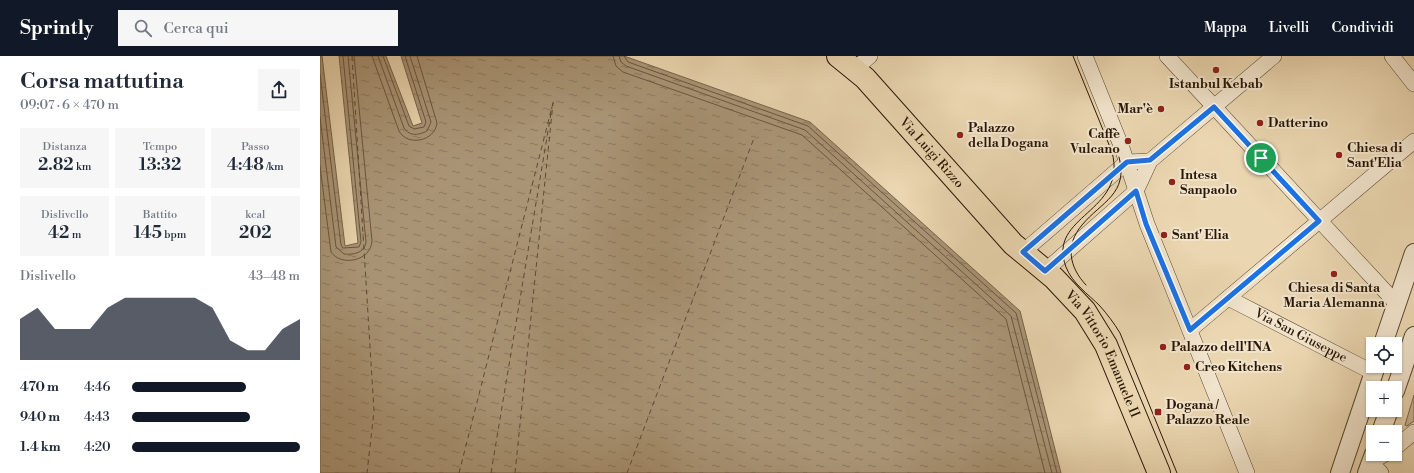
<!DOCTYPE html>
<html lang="it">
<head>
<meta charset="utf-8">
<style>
  :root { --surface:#fff; --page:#f6f6f7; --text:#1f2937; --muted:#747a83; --accent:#111827 }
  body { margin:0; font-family:"Libre Bodoni",serif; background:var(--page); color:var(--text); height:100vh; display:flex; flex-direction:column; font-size:15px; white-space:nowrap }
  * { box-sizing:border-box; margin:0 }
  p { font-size:13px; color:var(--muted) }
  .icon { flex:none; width:22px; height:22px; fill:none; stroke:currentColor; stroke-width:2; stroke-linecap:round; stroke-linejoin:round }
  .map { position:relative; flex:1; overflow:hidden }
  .side { display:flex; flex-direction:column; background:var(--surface); width:320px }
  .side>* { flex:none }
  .buttons { position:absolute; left:1046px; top:281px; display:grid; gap:8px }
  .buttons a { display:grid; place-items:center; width:36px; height:36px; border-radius:0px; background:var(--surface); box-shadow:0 1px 3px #0004; font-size:20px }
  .pin { position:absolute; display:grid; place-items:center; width:34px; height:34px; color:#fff; margin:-17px; border:2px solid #fff; border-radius:50%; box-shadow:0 1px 4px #0007 }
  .round { display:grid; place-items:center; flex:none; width:42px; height:42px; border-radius:0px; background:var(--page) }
  .headline { display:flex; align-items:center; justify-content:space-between; height:68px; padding:0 20px }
  h1 { font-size:22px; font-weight:600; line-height:30px }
  .figures { display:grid; grid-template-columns:repeat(3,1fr); gap:6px; height:68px; padding:4px 20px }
  .figures div { display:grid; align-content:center; border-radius:0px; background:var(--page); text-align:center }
  .figures b { font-size:17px; font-weight:600 }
  .figures small { font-size:11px; font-weight:400 }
  .figures p { font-size:11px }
  .chart { height:112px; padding:8px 20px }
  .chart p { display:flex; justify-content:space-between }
  .chart svg { width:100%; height:72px; margin-top:4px; fill:var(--accent); opacity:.7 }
  ul { padding:0 20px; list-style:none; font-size:13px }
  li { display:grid; grid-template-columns:64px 48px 1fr; align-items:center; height:30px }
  li i { height:10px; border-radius:5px; background:var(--accent) }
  header { display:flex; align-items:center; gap:24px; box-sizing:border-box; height:56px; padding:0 20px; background:var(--accent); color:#fff }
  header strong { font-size:19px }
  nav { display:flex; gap:22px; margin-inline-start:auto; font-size:14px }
  .search { width:280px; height:36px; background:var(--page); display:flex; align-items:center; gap:10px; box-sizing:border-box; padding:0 14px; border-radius:0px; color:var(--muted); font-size:15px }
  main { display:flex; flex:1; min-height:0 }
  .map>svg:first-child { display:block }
</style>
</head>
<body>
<header>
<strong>Sprintly</strong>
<div class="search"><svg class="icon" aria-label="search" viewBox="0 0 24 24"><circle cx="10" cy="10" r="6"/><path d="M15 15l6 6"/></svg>Cerca qui</div>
<nav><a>Mappa</a><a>Livelli</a><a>Condividi</a></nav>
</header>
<main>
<section class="side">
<div class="headline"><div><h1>Corsa mattutina</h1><p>09:07 · 6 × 470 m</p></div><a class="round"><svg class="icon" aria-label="share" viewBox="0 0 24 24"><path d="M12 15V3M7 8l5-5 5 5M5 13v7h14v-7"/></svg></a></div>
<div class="figures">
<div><p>Distanza</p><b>2.82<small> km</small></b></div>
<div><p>Tempo</p><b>13:32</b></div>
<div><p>Passo</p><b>4:48<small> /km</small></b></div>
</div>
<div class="figures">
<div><p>Dislivello</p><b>42<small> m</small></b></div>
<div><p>Battito</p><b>145<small> bpm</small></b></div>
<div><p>kcal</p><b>202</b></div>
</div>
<div class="chart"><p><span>Dislivello</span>43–48 m</p>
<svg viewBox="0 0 160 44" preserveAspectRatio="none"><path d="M0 44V19L10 12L20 25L30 25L40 25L50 12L60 6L70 6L80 6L90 6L100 6L110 12L120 32L130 38L140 38L150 25L160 19V44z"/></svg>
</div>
<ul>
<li><b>470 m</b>4:46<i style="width:68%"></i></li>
<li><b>940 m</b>4:43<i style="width:70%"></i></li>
<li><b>1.4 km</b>4:20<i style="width:100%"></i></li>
</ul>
</section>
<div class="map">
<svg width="1094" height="417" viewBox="0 0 1094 417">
  <defs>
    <pattern id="water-ripples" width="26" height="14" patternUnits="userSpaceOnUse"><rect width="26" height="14" fill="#a99576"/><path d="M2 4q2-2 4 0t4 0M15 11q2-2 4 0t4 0" fill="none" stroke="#8a795f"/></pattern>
  </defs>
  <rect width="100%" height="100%" fill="#ead6b0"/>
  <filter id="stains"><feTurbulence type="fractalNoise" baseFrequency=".005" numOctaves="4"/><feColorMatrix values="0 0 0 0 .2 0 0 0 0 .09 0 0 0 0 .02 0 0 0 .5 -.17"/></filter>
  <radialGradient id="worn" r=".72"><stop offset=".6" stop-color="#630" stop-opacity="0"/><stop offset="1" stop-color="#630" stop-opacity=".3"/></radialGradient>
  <path fill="#c9b693" stroke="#7a664c" d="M1094 339V365L1087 370 1085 369Z"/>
  <path fill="url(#water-ripples)" stroke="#766349" d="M0 0H2L25 190 38 187 19 0H66L93 70 102 67 81 0H304L490 66 700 255 741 417H0Z"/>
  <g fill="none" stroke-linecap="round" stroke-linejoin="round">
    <g stroke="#6a563e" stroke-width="1">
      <path d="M52 0 79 75C88 91 115 85 117 67L97 0"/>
      <path d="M58 0 84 72C90 81 99 79 107 75L111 66 90 0"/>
      <path d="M63 0 89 70 94 73 104 71 106 66 85 0"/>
      <path d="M293 0 296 10 303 16 482 79 686 263 725 417"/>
      <path d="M299 0 301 6 306 10 485 74 691 260 732 417"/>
      <path d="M304 0 308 6 488 70 696 257 737 417"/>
      <path d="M0 18 21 189 23 192 39 191 41 186 23 0"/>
      <path d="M0 61 16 191 24 198C33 199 45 197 46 186L28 0"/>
      <path d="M0 110 11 196C21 211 51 205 52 185L34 0"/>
    </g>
    <g stroke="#5d4932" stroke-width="1" stroke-dasharray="5 4" stroke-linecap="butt">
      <path d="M32 0 54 355 47 417"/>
      <path d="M139 417 234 43"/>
      <path d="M171 417 232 51"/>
      <path d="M195 417 233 47"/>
      <path d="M307 417 434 82"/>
    </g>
    <g stroke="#5a4730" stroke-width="16">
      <g id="minor">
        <path d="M765 0 802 92 827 168 927 417"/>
        <path d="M847 0 1077 248"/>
        <path d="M1072 0 1094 28"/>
        <path d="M535 13 550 0"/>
        <path d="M703 196 807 106 830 105"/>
        <path d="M725 215 816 135 830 105 954 0"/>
        <path id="s1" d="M908 242 1054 317"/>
        <path d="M870 274 1094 85"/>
        <path d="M1075 392 1094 376"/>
        <path d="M1061 417 1051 406 1065 398"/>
      </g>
    </g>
    <g stroke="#5a4730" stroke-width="20">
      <g id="tertiary">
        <path d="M1063 288 1094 197"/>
        <path d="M1075 335 1094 280"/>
        <path d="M1061 376 1069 354"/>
        <path d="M1020 417 1056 310"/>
        <path d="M1047 417 1054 398"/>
      </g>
    </g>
    <g stroke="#2a1705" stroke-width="24">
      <g id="primary">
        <path id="s2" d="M518 0 545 22 693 188 734 222 765 255 786 289 839 417"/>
      </g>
    </g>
    <use href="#minor" stroke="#f1e4cc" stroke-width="15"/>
    <use href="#tertiary" stroke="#f1e4cc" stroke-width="18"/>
    <use href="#primary" stroke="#ead6b0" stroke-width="22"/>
    <g stroke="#2a1705" stroke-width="1">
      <path d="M753 0 792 96C808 157 726 159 746 211 752 227 768 238 780 250 787 258 794 267 800 277L857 417"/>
      <path d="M766 229C749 211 745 189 762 169 781 146 809 138 799 101"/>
    </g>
  </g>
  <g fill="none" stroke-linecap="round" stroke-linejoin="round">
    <g stroke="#fff" stroke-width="8">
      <path id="route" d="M894 51 999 165 870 274 826 168 816 135 725 215 703 196 807 106 830 104Z"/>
    </g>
    <use href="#route" stroke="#1a73e8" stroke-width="5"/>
  </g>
  <g fill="#8f2418" stroke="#f1e4cc" stroke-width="1.5">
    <circle cx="896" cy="14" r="4"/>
    <circle cx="841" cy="53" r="4"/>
    <circle cx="940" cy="67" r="4"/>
    <circle cx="640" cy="79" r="4"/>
    <circle cx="808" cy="85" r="4"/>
    <circle cx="1019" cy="99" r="4"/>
    <circle cx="852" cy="126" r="4"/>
    <circle cx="844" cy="179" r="4"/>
    <circle cx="1014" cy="218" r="4"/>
    <circle cx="843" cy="291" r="4"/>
    <circle cx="867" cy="311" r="4"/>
    <rect x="834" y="352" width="8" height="8" rx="2"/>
  </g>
  <g text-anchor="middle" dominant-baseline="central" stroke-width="4" stroke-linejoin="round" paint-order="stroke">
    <g font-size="13" font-weight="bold" fill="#2a1705" stroke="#f1e4cc" text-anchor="start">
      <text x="896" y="28" text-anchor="middle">Istanbul Kebab</text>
      <text x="833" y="53" text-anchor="end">Mar'è</text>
      <text x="948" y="67">Datterino</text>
      <text x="648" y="72">Palazzo<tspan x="648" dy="15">della Dogana</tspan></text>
      <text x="800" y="78" text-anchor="end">Caffè<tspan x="800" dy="15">Vulcano</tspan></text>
      <text x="1027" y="92">Chiesa di<tspan x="1027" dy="15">Sant'Elia</tspan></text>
      <text x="860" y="119">Intesa<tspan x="860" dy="15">Sanpaolo</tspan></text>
      <text x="852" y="179">Sant' Elia</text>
      <text x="1014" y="232" text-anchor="middle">Chiesa di Santa<tspan x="1014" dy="15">Maria Alemanna</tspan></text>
      <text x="851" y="291">Palazzo dell'INA</text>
      <text x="875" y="311">Creo Kitchens</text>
      <text x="846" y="349">Dogana /<tspan x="846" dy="15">Palazzo Reale</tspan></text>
    </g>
    <g font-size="13" fill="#2a1705" stroke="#f1e4cc">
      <text stroke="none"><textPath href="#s2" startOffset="135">Via Luigi Rizzo</textPath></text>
      <text stroke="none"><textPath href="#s1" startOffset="82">Via San Giuseppe</textPath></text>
      <text stroke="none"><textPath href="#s2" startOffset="402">Via Vittorio Emanuele II</textPath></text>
    </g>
  </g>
  <rect width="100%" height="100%" filter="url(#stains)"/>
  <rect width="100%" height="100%" fill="url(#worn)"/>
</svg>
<div class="buttons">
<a><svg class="icon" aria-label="locate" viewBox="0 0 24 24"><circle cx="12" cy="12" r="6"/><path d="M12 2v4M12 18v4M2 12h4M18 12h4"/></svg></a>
<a>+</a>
<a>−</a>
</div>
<div class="pin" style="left:941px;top:102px;background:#1e9e55"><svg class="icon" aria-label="arrive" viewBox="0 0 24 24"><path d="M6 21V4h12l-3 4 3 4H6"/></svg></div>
</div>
</main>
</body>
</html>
